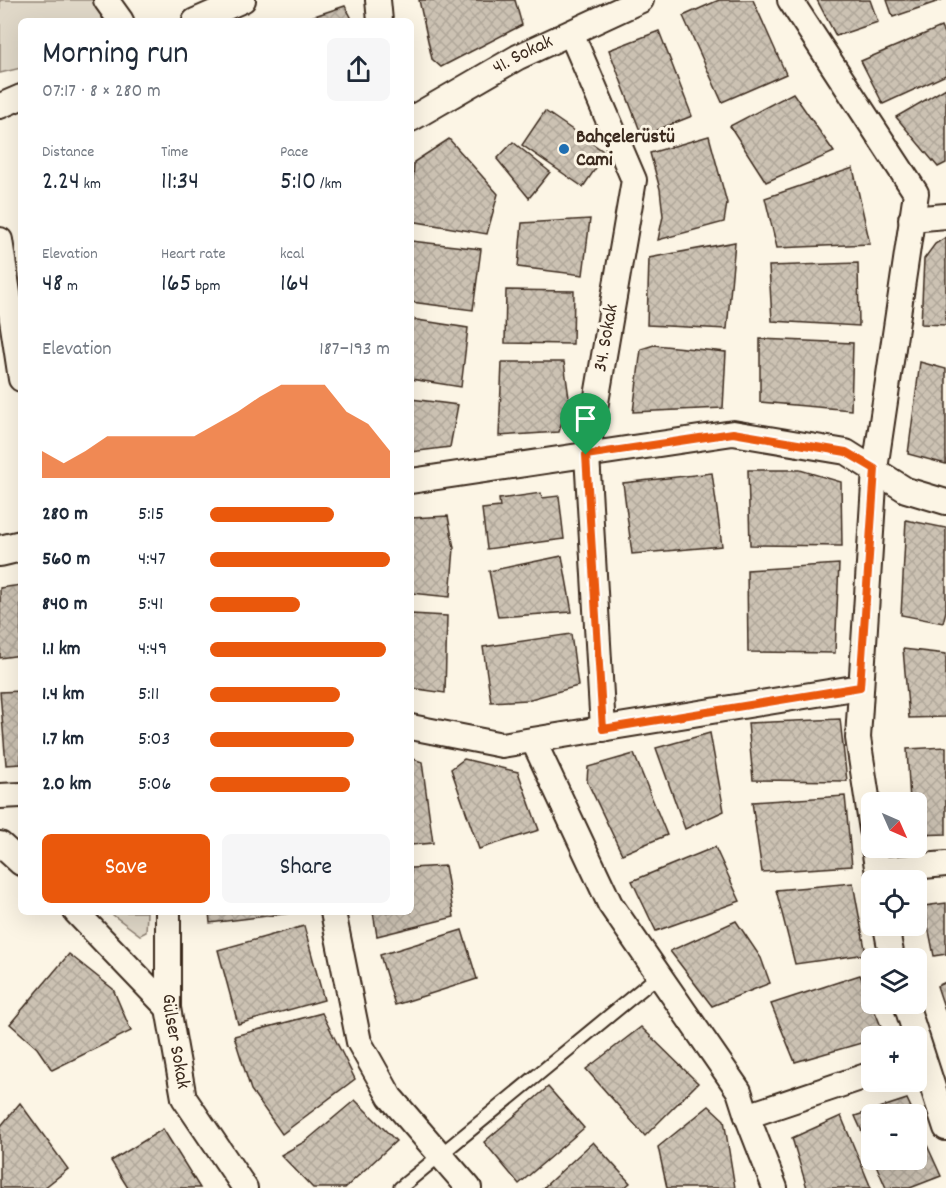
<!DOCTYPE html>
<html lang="en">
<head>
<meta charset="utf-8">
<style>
  :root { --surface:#fff; --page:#f6f6f7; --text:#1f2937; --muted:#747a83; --accent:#ea580c }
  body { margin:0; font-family:Dekko,sans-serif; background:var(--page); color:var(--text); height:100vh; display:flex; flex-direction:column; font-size:22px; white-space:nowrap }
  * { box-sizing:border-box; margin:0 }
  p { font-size:20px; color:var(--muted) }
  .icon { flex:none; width:33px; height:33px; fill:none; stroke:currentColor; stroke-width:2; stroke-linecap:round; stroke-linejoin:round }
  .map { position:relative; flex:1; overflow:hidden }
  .panel { position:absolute; left:18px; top:18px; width:396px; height:897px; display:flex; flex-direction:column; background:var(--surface); border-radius:9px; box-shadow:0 6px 24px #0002 }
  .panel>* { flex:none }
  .needle { width:39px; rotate:135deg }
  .buttons { position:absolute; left:861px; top:792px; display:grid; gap:12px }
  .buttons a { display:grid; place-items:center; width:66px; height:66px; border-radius:9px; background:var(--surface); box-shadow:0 6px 24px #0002; font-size:30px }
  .pin { position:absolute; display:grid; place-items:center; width:51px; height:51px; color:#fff; margin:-62px -26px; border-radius:50% 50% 50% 0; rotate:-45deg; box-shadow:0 0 6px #0007 }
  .pin .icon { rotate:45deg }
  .round { display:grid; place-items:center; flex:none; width:63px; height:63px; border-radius:9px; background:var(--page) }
  .summary { display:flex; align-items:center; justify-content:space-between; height:102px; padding:0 24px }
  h1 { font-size:33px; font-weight:600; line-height:45px }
  .stats { display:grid; grid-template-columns:repeat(3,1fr); gap:9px; height:102px; padding:6px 24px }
  .stats div { display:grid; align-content:center }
  .stats b { font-size:26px; font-weight:600 }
  .stats small { font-size:16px; font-weight:400 }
  .stats p { font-size:16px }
  .chart { height:168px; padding:12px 24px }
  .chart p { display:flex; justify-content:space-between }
  .chart svg { width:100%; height:108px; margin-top:6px; fill:var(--accent); opacity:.7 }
  .primary-button { display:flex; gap:12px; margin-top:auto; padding:12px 24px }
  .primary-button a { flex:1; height:69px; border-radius:9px; background:var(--accent); color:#fff; font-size:24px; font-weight:600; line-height:69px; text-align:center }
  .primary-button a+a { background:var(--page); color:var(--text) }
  ul { padding:0 24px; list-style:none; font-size:20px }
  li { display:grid; grid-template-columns:96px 72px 1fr; align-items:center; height:45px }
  li i { height:15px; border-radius:8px; background:var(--accent) }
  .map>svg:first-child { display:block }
</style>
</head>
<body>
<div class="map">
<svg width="946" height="1188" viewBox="0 0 946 1188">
  <defs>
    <pattern id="building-cross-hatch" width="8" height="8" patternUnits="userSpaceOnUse" patternTransform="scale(1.5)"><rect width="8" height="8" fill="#ccc2b3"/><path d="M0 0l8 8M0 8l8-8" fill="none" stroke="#b0a79a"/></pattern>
  </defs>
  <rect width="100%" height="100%" fill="#fcf5e5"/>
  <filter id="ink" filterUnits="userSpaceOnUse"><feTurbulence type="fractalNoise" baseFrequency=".0167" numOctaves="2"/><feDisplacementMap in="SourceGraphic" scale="12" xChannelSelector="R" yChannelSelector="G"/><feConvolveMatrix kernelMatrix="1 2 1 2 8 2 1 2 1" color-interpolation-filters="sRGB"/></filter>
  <g filter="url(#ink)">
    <g fill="#e0d8c8" stroke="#8e8173" stroke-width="1.5">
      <path d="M0 0H94L103 12 102 21H21V68L0 73Z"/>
      <path d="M109 912H147L146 932 140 935Z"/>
    </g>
    <g fill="url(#building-cross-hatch)" stroke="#3b2a1e" stroke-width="1.5">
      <path d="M419 0H515L522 25 441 67 432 59Z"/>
      <path d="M719 0H753L786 74 722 102 683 16Z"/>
      <path d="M817 0H870L878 22 836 36Z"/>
      <path d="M887 0H942L893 17Z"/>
      <path d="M345 6 351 17V21H299Z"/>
      <path d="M941 27 946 38V75L883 104 861 61Z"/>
      <path d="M659 31 692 116 642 136 609 50Z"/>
      <path d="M946 88V163L938 167 896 117Z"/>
      <path d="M793 93 834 152 766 182 730 126Z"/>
      <path d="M545 111 606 153 583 187 522 145Z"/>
      <path d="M709 136 727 203 724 222 658 240 663 216 660 189 650 153Z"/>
      <path d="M449 139 498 194 487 234 411 221 414 162Z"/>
      <path d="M513 142 550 172 529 198 497 159Z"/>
      <path d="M853 168 870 244 777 248 765 198Z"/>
      <path d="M590 219 583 275 518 267 522 223Z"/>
      <path d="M946 237V325L921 324 924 259 935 244Z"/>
      <path d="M411 241 481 249 473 310 411 302Z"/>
      <path d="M735 242 727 329 647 325 649 258Z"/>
      <path d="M858 263 859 326 772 321 769 266Z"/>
      <path d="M506 290 574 291 573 344 505 343Z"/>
      <path d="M411 319 468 328 461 387 411 379Z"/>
      <path d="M760 339 853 343 851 410 760 402Z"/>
      <path d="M654 345 726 352 723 408 633 412 641 349Z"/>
      <path d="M502 362H564L569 398 559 432 499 436Z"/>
      <path d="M920 362 946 369V464L908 454Z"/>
      <path d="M411 399 458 405 450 447 411 452Z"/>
      <path d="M748 470H800L841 482 842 546 750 545Z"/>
      <path d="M712 473 722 546 632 554 623 483Z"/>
      <path d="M541 493 542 498 559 496 564 539 487 549 482 509 500 507 499 499Z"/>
      <path d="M448 516 454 548 450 597 411 593V518Z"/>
      <path d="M906 520 946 528V611L943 623 901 615Z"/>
      <path d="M562 556 572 612 498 617 489 571Z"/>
      <path d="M839 564 835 653 748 652 747 570Z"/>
      <path d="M21 585V655L0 658V588Z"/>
      <path d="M411 614 447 616 445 693 411 688Z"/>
      <path d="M571 634 578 686 527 700 491 702 483 647Z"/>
      <path d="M903 649 946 654V717L909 718Z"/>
      <path d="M21 691V764L6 765 0 692Z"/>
      <path d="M840 719 847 781 753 780 748 723Z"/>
      <path d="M710 733 724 811 685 829 656 748Z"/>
      <path d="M946 747V834L916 835V802H910L907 749Z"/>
      <path d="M634 754 667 835 622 854 587 781 588 767Z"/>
      <path d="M411 758 422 762 433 843 411 845Z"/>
      <path d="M464 759 518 772 539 830 479 849 451 769Z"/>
      <path d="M845 796 852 866 762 872 752 802Z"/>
      <path d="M715 847 740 901 656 931 632 881Z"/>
      <path d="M445 866 454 917 377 936 373 912H411V868Z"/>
      <path d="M853 883 866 954 795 964 776 890Z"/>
      <path d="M946 903V954L934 956 924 906Z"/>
      <path d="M209 912H299L210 923Z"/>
      <path d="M736 921 761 958 770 983 712 1006 670 951Z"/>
      <path d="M304 926 324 1000 238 1024 218 950Z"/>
      <path d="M462 930 477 979 395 1005 380 955Z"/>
      <path d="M69 954 113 989 131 1031 52 1070 37 1048 10 1024Z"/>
      <path d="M860 975 885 1036H872V1040L795 1062 771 1004Z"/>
      <path d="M946 982V1013L937 986Z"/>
      <path d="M322 1013 355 1079 282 1134 251 1090 234 1036Z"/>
      <path d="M641 1027 698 1083 645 1136 586 1069Z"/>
      <path d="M548 1087 584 1128 519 1184 484 1142Z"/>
      <path d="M907 1099 914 1114H872V1154L855 1116Z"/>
      <path d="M355 1100 396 1141 345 1188H313L281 1155 306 1141Z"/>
      <path d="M20 1103 68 1169 44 1188H0V1127Z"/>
      <path d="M709 1106 724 1120 735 1188H667L658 1147Z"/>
      <path d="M841 1116 871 1188H807L792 1138Z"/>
      <path d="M916 1121 941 1176 910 1188H886L874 1160H916Z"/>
      <path d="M163 1129 200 1188H128L111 1161Z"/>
      <path d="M593 1142 630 1183 624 1188H543Z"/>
    </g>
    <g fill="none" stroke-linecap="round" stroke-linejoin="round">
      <g stroke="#3b2a1e" stroke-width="16">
        <path id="service" d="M400 1188 659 975"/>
      </g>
      <g stroke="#3b2a1e" stroke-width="28">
        <g id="minor">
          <path d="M106 0 121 21"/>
          <path d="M378 0 380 21"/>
          <path d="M790 0 916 193 875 469 858 738 872 830"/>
          <path d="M195 21 243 0"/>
          <path d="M571 33 634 180 587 455 603 729"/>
          <path d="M0 106 21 97"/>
          <path id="s1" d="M411 119 518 57 641 0"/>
          <path d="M911 219 946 216"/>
          <path d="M0 240 21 379"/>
          <path d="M411 481 733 433 846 452 906 490 946 502"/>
          <path d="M411 727 502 745 860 687"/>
          <path d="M533 740 610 904 739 1091 747 1116 775 1188"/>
          <path d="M0 796 21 795"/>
          <path d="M0 844 21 863"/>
          <path d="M874 848 879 880"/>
          <path d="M878 870 946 864"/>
          <path d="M76 912 168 1008"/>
          <path id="s2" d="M168 912V1008L184 1098 245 1188"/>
          <path d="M333 912 359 1042 390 1097 469 1188"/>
          <path d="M886 926 892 958"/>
          <path d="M906 1004 946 1128"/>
          <path d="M747 1116 872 1074"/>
        </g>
      </g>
      <g stroke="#3b2a1e" stroke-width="34">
        <path id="tertiary" d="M0 551 21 546"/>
      </g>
      <use href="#service" stroke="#fcf5e5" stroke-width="12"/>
      <use href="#minor" stroke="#fcf5e5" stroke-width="24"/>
      <use href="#tertiary" stroke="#fcf5e5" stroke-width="30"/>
    </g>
  </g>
  <g fill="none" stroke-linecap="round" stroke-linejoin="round" filter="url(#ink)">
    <g stroke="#fff" stroke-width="12">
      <path id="route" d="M733 433 846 452 875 469 860 687 603 729 586 455Z"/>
    </g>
    <use href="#route" stroke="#ea580c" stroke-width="8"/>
  </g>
  <circle fill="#1f6fb2" stroke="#fcf5e5" stroke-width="2" cx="564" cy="149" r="6"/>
  <g text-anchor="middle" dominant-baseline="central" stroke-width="6" stroke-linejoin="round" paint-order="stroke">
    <g font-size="20" fill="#3b2a1e" stroke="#fcf5e5">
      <text stroke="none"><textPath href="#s1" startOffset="129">41. Sokak</textPath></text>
      <text transform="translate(607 338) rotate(-80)">34. Sokak</text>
      <text stroke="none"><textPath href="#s2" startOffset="130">Gülser Sokak</textPath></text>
    </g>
    <g font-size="20" font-weight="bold" fill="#3b2a1e" stroke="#fcf5e5" text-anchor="start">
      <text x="576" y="138">Bahçelerüstü<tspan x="576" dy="23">Cami</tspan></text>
    </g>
  </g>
</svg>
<div class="buttons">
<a><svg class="needle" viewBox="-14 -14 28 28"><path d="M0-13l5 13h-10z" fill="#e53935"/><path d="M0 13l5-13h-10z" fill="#747a83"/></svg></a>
<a><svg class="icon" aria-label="locate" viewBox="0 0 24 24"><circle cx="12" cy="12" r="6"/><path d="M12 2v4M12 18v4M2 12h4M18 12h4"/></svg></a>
<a><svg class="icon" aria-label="layers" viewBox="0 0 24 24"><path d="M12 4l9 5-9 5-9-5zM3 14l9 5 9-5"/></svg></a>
<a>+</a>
<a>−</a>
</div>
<div class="pin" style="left:586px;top:455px;background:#1e9e55"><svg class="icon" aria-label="arrive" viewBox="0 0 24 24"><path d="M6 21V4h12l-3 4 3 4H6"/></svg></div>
<section class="panel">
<div class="summary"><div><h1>Morning run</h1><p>07:17 · 8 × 280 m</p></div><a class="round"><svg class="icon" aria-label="share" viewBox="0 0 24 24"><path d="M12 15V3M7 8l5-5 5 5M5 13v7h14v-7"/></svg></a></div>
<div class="stats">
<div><p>Distance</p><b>2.24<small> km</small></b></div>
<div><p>Time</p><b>11:34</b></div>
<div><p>Pace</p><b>5:10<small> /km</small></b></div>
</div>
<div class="stats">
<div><p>Elevation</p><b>48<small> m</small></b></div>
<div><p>Heart rate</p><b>165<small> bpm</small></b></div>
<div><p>kcal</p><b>164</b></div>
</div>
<div class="chart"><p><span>Elevation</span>187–193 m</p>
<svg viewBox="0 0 160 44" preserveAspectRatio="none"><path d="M0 44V33L10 38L20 33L30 27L40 27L50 27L60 27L70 27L80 22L90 17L100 11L110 6L120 6L130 6L140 17L150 22L160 33V44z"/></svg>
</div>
<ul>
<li><b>280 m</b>5:15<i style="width:69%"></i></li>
<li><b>560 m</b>4:47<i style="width:100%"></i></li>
<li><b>840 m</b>5:41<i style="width:50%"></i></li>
<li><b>1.1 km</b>4:49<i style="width:98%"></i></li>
<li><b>1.4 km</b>5:11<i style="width:72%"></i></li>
<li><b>1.7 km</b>5:03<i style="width:80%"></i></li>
<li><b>2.0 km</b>5:06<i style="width:78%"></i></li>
</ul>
<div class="primary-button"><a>Save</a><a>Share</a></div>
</section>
</div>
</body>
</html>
